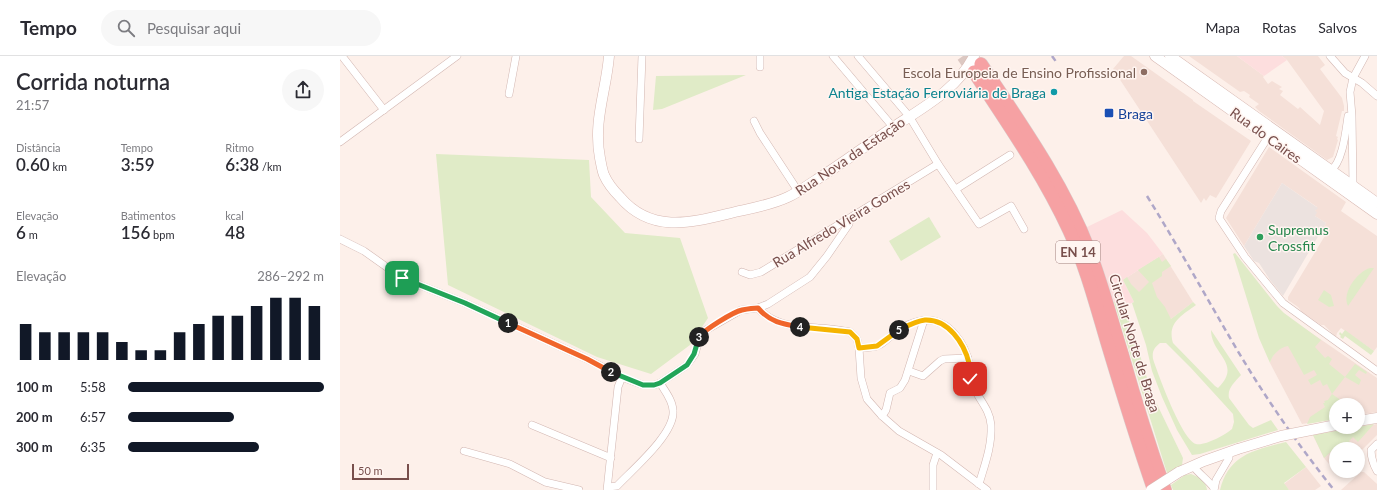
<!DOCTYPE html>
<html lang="pt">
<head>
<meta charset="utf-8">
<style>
  :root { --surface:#fff; --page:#f7f7f7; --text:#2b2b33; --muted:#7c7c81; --line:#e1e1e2; --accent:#111827 }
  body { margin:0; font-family:Lato,sans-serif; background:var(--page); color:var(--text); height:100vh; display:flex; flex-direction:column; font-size:15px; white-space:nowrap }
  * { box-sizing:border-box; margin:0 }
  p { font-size:13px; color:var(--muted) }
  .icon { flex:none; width:22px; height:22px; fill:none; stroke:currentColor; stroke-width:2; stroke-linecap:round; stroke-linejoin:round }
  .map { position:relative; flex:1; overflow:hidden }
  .sheet { display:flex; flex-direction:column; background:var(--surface); width:340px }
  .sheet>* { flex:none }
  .buttons { position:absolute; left:989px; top:342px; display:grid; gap:8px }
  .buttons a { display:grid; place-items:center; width:36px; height:36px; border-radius:50%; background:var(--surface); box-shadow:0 2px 6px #0003; font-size:20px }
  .scale { position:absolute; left:12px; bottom:10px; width:57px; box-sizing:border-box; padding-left:4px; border:2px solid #784f4c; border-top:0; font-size:11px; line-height:14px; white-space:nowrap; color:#784f4c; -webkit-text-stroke:3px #fff5f1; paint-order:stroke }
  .pin { position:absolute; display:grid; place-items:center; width:34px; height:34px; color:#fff; margin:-17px; border-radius:8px; box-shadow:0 2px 6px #0006 }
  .km { position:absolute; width:20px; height:20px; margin:-10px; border-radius:50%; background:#222; color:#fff; font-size:11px; line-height:20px; text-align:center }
  .round { display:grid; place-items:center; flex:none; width:42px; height:42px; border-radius:21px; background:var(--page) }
  .head { display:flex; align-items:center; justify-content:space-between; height:68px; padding:0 16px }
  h1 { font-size:22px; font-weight:600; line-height:30px }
  .stats { display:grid; grid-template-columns:repeat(3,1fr); gap:6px; height:68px; padding:4px 16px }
  .stats div { display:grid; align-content:center }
  .stats b { font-size:17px; font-weight:600 }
  .stats small { font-size:11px; font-weight:400 }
  .stats p { font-size:11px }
  .chart { height:112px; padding:8px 16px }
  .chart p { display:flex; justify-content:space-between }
  .chart svg { width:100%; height:72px; margin-top:4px; stroke:var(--accent); stroke-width:6 }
  ul { padding:0 16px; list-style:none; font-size:13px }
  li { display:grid; grid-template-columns:64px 48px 1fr; align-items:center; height:30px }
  li i { height:10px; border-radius:5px; background:var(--accent) }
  header { display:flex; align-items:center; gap:24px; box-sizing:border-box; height:56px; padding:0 20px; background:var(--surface); border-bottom:1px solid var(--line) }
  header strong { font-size:19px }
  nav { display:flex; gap:22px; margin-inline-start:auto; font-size:14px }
  .search { width:280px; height:36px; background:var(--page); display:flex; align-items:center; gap:10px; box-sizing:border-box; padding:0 14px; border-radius:22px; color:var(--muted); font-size:15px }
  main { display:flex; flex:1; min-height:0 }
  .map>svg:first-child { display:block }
</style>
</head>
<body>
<header>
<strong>Tempo</strong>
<div class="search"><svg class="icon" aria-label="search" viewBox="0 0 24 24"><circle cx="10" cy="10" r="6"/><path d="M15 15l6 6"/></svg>Pesquisar aqui</div>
<nav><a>Mapa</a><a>Rotas</a><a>Salvos</a></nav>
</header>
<main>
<section class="sheet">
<div class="head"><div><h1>Corrida noturna</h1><p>21:57</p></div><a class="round"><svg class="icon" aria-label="share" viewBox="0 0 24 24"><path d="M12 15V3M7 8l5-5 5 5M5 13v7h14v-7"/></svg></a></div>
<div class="stats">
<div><p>Distância</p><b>0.60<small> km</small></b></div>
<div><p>Tempo</p><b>3:59</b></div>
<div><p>Ritmo</p><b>6:38<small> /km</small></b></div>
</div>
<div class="stats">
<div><p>Elevação</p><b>6<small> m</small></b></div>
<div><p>Batimentos</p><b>156<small> bpm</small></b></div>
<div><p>kcal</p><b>48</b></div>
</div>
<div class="chart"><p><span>Elevação</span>286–292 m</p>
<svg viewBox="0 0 160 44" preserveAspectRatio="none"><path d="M5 44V22M15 44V27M25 44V27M35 44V27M45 44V27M55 44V33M65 44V38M75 44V38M85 44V27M95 44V22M105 44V17M115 44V17M125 44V11M135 44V6M145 44V6M155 44V11"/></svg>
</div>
<ul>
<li><b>100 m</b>5:58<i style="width:100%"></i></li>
<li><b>200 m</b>6:57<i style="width:54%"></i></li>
<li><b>300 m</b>6:35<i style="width:67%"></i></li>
</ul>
</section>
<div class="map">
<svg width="1037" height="434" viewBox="0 0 1037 434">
  <rect width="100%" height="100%" fill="#fdf0ea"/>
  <g fill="#f5e0d8">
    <path d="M784 0H791L853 44V45L911 85 876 142 870 139 866 145 864 142 861 147 773 13Z"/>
    <path d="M849 0H897L924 20 923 21 928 28 932 25 942 31 939 33 943 35 940 39 958 53 960 51 980 69 984 55 947 4 942 0H978L985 9 980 13 1002 42 1004 50V55H1002L996 80 998 81 997 83 998 84 993 101 987 104 919 55 915 51 919 48 909 41 910 39 904 35 900 36Z"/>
    <path d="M929 91 1006 146 1001 155 1037 180V291L1034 295 1001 272 997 277 996 281 984 269H981L962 256 958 251 948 244V241L986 178 981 175 986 167 975 160V155L977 151 942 127 904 190 886 162Z"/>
    <path d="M823 198 853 246 831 263 783 224Z"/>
    <path d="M964 272 1037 322V356L1018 359V349H996V363L962 368 930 307 931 303 935 297Z"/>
    <path d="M1037 368V379L1018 398V393H996V415H1002L998 419 984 402 973 379Z"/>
    <path d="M966 411 981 430 975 434H949L944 428Z"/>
    <path d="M1021 416H1024L1037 428V434H1001Z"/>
  </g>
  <g fill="#fddede">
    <path d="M897 0H942L947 4 924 20Z"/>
    <path d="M782 154 807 177 823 198 783 224 794 246 784 250 780 247 774 246 759 205 745 172Z"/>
  </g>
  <path fill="#ece2df" d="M942 127 978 152 975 155 977 156 975 160 986 167 943 240 930 224 919 207 914 205 904 190Z"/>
  <g fill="#e0ebc7" fill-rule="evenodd">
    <path d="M406 19 322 53 313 54 316 20Z"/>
    <path d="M96 98 249 104 251 141 285 177 340 182 368 262 350 289 311 318 257 301 108 229Z"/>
    <path d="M589 161 601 181 561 205 549 185Z"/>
    <path d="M895 197 937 250 944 257 981 284 975 291 985 302 988 300 992 303 989 308 1005 321 1015 308 1027 316 1026 318 1019 314 1015 319 1021 324 1019 329 1005 321 992 338 1008 349H996V363L967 368 970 361 985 351 983 347H985L984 345 988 344 992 338 987 328 983 330 980 324 971 329 968 324 977 319 974 314 964 319 948 290C940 291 932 299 930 307L919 282 893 198Z"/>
    <path d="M819 201 822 206 826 203 831 210 822 216V220L812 227 817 241 825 251 831 263 853 246 856 249C841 260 827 267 833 287L875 330 878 332C903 307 871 299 871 274L901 319C895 326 887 332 889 342L909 369 913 372 931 364 938 374 860 398 852 399 837 374 822 341 812 315 806 289 792 247 794 246 783 224 787 221 791 228 799 236 809 226 798 214ZM820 287H826L851 312 893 358 894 366 892 373C885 379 865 390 856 388 842 384 818 318 813 303 812 295 814 292 820 287Z"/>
    <path d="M1030 212H1034L1008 250C1001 237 1018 215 1030 212Z"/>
    <path d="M984 234 991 239 994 250 989 251 978 244Z"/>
    <path d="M774 246 780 247 784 250 793 277 812 338 843 402 842 409 827 417Z"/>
    <path d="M1005 274 1034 295 1031 299 1005 280 1003 283 1000 281 1001 280 999 278 1000 276 1002 278Z"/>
    <path d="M1034 368 1018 386 1013 381 1009 385 1014 390 1011 393H996V397L993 394 984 402 973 379Z"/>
    <path d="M946 386 966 411 944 427 949 434H880C889 398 915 394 946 386Z"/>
    <path d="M851 418C859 421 866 425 867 434H833L831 429 845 419Z"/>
  </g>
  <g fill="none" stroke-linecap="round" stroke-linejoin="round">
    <path stroke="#dcc8c2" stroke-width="13" stroke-dasharray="13 6" stroke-linecap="butt" d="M623 0 634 16"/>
    <g stroke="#d2b6b1" stroke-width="8">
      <g id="street">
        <path d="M2 0 44 54"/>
        <path d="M420 0V11"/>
        <path d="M493 0 553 71"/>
        <path d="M518 0 569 60 598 108 639 168 671 150 684 173"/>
        <path d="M990 0 1005 17 1022 27 1037 40"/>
        <path d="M169 38 176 0"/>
        <path d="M414 65 420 77 458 135"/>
        <path d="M928 81 881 155 879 162 905 201 943 247 1037 315"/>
        <path d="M299 83 302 0"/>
        <path d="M0 86 117 0"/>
        <path d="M990 115C1003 107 1006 73 1008 60"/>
        <path d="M1013 130 1012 60 1010 36 1013 22 1025 0"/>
        <path d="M616 133 670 99"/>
        <path d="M0 183 24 195 62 222 125 247 247 303 282 321 303 329H314L320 327 347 309 355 298 360 280 366 274 401 254 418 252 428 248 470 221 487 200 509 168 510 162"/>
        <path d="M402 216 410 219 421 216 598 108"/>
        <path d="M418 252C434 270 455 270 478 272 489 272 499 274 510 276L517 283 519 292 521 322 527 343 542 360 559 375 601 399 647 434"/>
        <path d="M519 292C525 291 533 292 537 290 543 288 548 282 552 279 561 271 576 264 588 264 610 265 625 288 629 307 631 312 628 318 630 322 634 339 650 351 651 369 652 390 645 408 639 428"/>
        <path d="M569 315 583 320 600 305 604 303 628 302"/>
        <path d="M542 360 546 354 550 337 560 332 565 324 584 264"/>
        <path d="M192 369 271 402"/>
        <path d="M1037 388 1031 394C1031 402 1033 408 1037 415"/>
        <path d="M124 395 170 408 205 426 239 434"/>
        <path d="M853 410C859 418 867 423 874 432"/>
        <path d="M268 431 277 430C292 414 335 378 333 355 333 345 325 335 320 327"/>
        <path d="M267 434 278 331 282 321"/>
        <path d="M593 434V409L597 397"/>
        <path d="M874 434 876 424 889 402V396"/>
      </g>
    </g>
    <g stroke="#d7b7b1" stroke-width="11">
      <g id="secondary">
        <path d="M269 0C266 36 253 65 260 102 261 107 262 114 264 119 268 128 274 135 280 141 312 179 354 166 395 156 413 152 431 149 448 141 457 137 467 130 476 124 500 109 523 92 546 76 578 54 616 36 634 0"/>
        <path d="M815 0 1037 158"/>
        <path d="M830 0 1037 147"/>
        <path d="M1018 365 1037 362"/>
        <path d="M839 416 864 405 898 393"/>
      </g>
    </g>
    <g stroke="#d9cecd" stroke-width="14">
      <g id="highway">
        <path d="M641 8C681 68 723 127 749 194 762 228 771 263 782 298 795 344 809 389 825 434"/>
        <path d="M634 16C668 68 703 118 729 174 746 210 756 249 767 286 782 336 797 385 814 434"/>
      </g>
    </g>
    <use href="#street" stroke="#fff" stroke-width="7"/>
    <use href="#secondary" stroke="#fff" stroke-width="10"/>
    <use href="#highway" stroke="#f6a1a3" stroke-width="13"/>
    <g stroke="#afa7c8" stroke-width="2.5" stroke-dasharray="6 4" stroke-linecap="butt">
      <path d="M712 0 717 7"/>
      <path d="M807 140C838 190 866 241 896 292 925 341 958 389 994 434"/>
    </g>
    <g stroke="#d7b7b1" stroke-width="11" stroke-linecap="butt">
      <g id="secondary-bridge">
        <path d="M898 393 941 380 996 369"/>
        <path d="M811 434 839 416"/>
      </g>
    </g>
    <use href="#secondary-bridge" stroke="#fff" stroke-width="10"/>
  </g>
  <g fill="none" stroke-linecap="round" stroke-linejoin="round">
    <g stroke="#fff" stroke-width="8">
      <path id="split-1" d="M62 222 125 247 168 267"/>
    </g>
    <g stroke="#fff" stroke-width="8">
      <path id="split-2" d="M168 267 247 303 271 316"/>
    </g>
    <g stroke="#fff" stroke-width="8">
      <path id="split-3" d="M271 316 303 329H314L320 327 347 309 354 298 359 281"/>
    </g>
    <g stroke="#fff" stroke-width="8">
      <path id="split-4" d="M359 281C364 274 393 256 402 254 407 253 412 252 418 252 430 266 442 268 460 271"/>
    </g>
    <g stroke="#fff" stroke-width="8">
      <path id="split-5" d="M460 271 510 276 517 283 519 292 537 290 559 274"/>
    </g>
    <g stroke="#fff" stroke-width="8">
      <path id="split-6" d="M559 274C567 270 576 265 585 264 608 263 624 287 629 307 631 312 629 318 630 323"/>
    </g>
    <use href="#split-1" stroke="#22a559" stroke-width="5"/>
    <use href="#split-2" stroke="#f0652b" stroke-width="5"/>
    <use href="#split-3" stroke="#22a559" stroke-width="5"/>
    <use href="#split-4" stroke="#f0652b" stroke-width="5"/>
    <use href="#split-5" stroke="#f5b400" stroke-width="5"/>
    <use href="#split-6" stroke="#f5b400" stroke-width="5"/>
  </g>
  <circle fill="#8d6e63" stroke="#fff5f1" stroke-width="1.5" cx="804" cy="16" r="4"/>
  <circle fill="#0f9aa8" stroke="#fff5f1" stroke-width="1.5" cx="714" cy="36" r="4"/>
  <rect fill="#1a4fb4" stroke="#fff5f1" stroke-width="1.5" x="764" y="52" width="10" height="10" rx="2"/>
  <circle fill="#2e9e5b" stroke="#fff5f1" stroke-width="1.5" cx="920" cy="181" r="4"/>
  <g text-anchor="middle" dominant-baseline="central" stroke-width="3" stroke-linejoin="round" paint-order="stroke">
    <rect fill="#fff5f1" stroke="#a0817e" stroke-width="1" x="716" y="185" width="44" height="22" rx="3"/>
    <g font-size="13" font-weight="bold" fill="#784f4c">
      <text x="738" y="196">EN 14</text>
    </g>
    <g font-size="14" fill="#785e54" stroke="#fff5f1" text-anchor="end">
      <text x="796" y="16">Escola Europeia de Ensino Profissional</text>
    </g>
    <g font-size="14" fill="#0d838f" stroke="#fff5f1" text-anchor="end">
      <text x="706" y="36">Antiga Estação Ferroviária de Braga</text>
    </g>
    <g font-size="14" fill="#164399" stroke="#fff5f1" text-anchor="start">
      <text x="778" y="57">Braga</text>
    </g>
    <g font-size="14" fill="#784f4c" stroke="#fff5f1">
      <text transform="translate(926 79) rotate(36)">Rua do Caires</text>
      <text transform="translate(510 100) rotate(-34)">Rua Nova da Estação</text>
      <text transform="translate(501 167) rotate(-31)">Rua Alfredo Vieira Gomes</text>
      <text transform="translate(795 287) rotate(73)">Circular Norte de Braga</text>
    </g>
    <g font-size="14" fill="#27864d" stroke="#fff5f1" text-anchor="start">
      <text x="928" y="173">Supremus<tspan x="928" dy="16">Crossfit</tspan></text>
    </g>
  </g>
</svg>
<div class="buttons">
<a>+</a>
<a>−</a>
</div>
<div class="scale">50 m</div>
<div class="pin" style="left:62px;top:222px;background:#1e9e55"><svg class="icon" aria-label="arrive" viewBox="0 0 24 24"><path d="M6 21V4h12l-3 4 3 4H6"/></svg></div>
<div class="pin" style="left:630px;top:323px;background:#d93025"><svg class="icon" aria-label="check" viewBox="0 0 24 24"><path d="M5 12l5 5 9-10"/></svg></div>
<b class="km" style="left:168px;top:267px">1</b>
<b class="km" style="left:271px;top:316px">2</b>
<b class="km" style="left:359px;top:281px">3</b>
<b class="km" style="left:460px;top:271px">4</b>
<b class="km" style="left:559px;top:274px">5</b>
</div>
</main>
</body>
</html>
